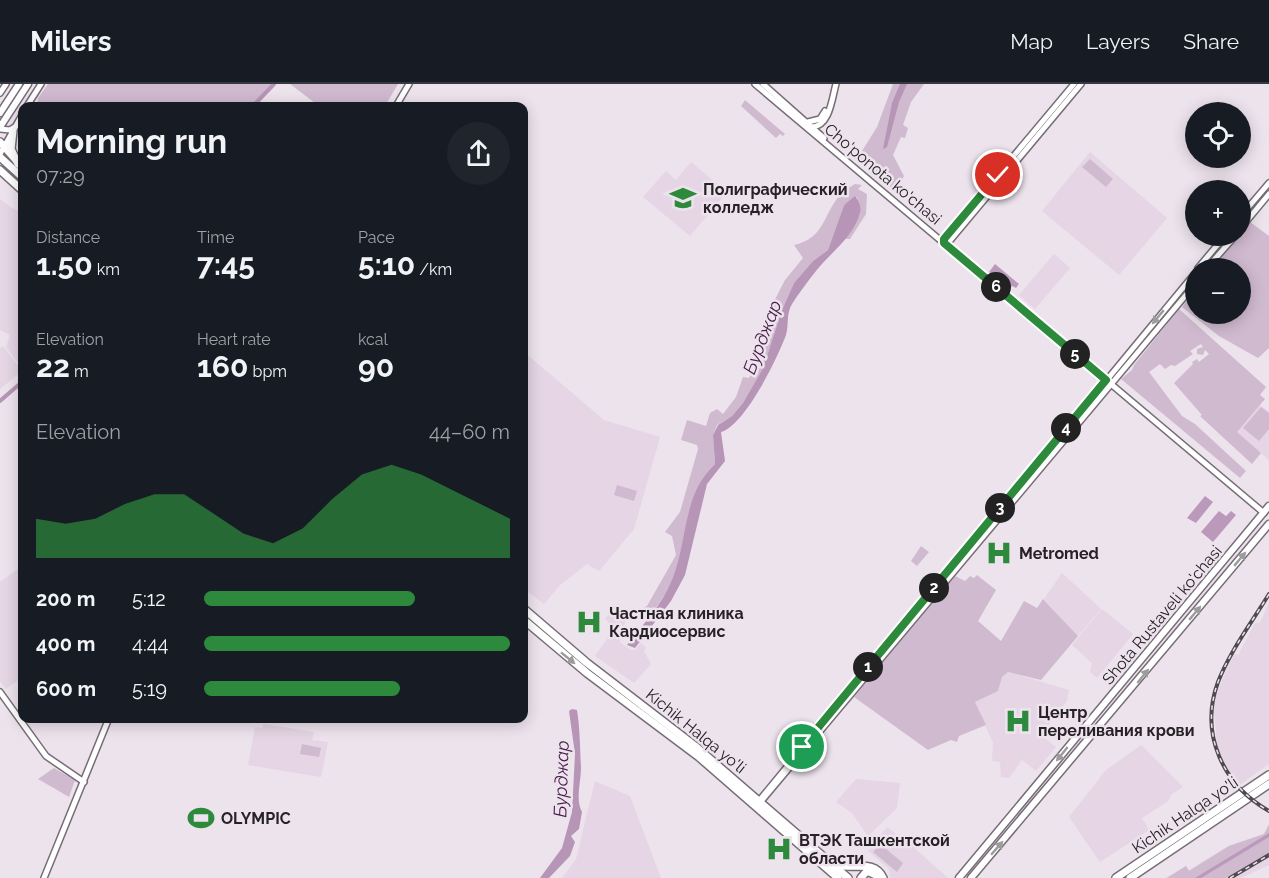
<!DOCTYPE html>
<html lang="en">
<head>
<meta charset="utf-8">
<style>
  :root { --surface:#171b24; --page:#20242c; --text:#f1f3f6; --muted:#9ea1a6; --line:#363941; --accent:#2d8a3c }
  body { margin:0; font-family:Raleway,sans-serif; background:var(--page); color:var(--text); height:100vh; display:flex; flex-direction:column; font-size:22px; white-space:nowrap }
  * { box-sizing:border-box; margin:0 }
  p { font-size:20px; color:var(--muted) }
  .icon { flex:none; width:33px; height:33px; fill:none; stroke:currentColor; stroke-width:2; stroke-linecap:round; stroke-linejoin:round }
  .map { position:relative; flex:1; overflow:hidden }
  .drawer { position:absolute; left:18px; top:18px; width:510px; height:621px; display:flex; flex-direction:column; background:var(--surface); border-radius:12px; box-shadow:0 3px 15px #0003 }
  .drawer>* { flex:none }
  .controls { position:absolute; left:1185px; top:18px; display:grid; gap:12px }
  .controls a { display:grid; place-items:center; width:66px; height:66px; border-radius:50%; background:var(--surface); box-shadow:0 3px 15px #0003; font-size:30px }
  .pin { position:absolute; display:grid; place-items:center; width:51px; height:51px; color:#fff; margin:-26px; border:3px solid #fff; border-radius:50%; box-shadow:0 2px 6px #0007 }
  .km { position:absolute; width:30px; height:30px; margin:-15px; border-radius:50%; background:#222; color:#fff; font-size:16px; line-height:30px; text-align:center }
  .round { display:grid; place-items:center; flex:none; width:63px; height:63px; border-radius:32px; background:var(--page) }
  .head { display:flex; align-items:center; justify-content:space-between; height:102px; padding:0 18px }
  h1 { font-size:33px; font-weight:700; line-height:45px }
  .metrics { display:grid; grid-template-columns:repeat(3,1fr); gap:9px; height:102px; padding:6px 18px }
  .metrics div { display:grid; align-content:center }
  .metrics b { font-size:30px; font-weight:700 }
  .metrics small { font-size:16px; font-weight:400 }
  .metrics p { font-size:16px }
  .chart { height:168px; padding:12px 18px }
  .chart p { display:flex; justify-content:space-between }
  .chart svg { width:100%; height:108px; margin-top:6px; fill:var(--accent); opacity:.7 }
  ul { padding:0 18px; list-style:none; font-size:20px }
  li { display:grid; grid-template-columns:96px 72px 1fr; align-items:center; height:45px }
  li i { height:15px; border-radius:8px; background:var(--accent) }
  header { display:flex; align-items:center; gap:36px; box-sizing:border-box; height:84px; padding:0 30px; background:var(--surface); border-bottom:2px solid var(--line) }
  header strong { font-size:28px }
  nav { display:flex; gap:33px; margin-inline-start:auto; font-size:21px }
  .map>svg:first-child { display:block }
</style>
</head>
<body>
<header>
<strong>Milers</strong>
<nav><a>Map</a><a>Layers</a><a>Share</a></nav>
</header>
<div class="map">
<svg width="1269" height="794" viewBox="0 0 1269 794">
  <rect width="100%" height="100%" fill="#ede3ed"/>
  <g fill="#e5d5e5">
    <path d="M1090 68 1167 134 1119 191 1042 127Z"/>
    <path d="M691 78 727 108 690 152 643 113 666 87 676 96Z"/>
    <path d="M0 115 12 124 22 128V284L6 263 10 251 0 246Z"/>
    <path d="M1054 170 1070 184 1035 225 1019 211Z"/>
    <path d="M3 262 22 287 0 305V264Z"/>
    <path d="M524 268 604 336 660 353 634 445 599 487 587 480 560 501 544 520 524 505Z"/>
    <path d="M1260 321 1269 328V376L1236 348Z"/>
    <path d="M22 482V593L6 605 0 597V498Z"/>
    <path d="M1062 489 1101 525 1078 552 1044 515Z"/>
    <path d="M1269 518V680L1238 702 1222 677 1217 662 1214 625 1217 608 1228 583 1234 570 1238 571 1255 539H1260Z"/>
    <path d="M615 523 627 531 620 558 630 566H635L641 559 646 564 644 567 651 580 634 599 595 572 615 544 605 535Z"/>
    <path d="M1102 525 1133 550 1097 594 1090 588 1092 579 1072 561Z"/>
    <path d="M1008 588 1069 606 1067 617 1041 651 1056 663 1036 687 1022 676 1009 694 1001 693 1000 678 992 677 993 659 975 618 998 607 1002 593Z"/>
    <path d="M263 640 314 648 312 656 328 658 321 693 248 681 255 643 262 644Z"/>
    <path d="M1141 661 1183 703 1172 710 1167 718 1142 734 1149 746 1100 778 1069 733 1106 686Z"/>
    <path d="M856 695 900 699 897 724 868 752 852 729 836 718Z"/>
    <path d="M595 697 630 712 661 794H562L576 775Z"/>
    <path d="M1269 739V781L1241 794H1165L1186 782 1189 786 1228 762 1264 750Z"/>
    <path d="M887 743 913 763 948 794H890L889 785 868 767Z"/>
  </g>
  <g fill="#d0bad0">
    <path d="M48 0H271L272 2 253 22H37L38 14Z"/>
    <path d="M290 0H398L385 22H319Z"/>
    <path d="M893 0H924L911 18 903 41 908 44 905 54 901 53 893 71 904 92 895 107 857 75 877 43Z"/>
    <path d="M745 16 785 50 783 52 780 50 776 54 741 22Z"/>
    <path d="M1090 75 1113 95 1106 103 1082 83Z"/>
    <path d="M855 100 862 101 858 105 867 110 866 130 850 155H844C855 140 861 132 857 113L844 121 828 166 813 177 794 199 782 226 763 284 743 319 732 332 717 341 713 351 715 380C689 403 690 440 682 470 676 495 663 517 646 535L638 527 647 522 676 471 672 452 665 448 680 428 698 365 697 361 681 356 687 336 706 342 710 329 717 325 723 330 736 313 743 293 749 294 761 273 775 227 770 225 785 196 803 174 794 161C832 153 821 117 855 100Z"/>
    <path d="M1250 138 1269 152V264L1258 274 1219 252 1182 223 1195 206 1196 230H1240V184H1213Z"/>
    <path d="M1179 225 1266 303 1260 311 1265 315 1237 348 1261 369 1252 380 1200 332 1202 331 1174 299 1193 280 1192 278 1197 275 1199 278 1209 270 1205 266 1203 271 1197 270V265L1203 263 1201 260 1190 267 1193 270 1175 282 1171 281 1165 285 1160 280 1149 288 1182 332 1195 340 1246 387 1240 394 1121 295 1132 286 1134 281Z"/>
    <path d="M1261 323 1269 329V345L1259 357 1243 344Z"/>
    <path d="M617 401 637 407 634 417 614 411Z"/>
    <path d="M921 462 929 468 917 482 911 477Z"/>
    <path d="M977 491 996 506 978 537 1001 557 1024 517 1037 524 1043 515 1078 552 1041 596 1008 588 1002 593 998 607 975 618 986 641 959 652 957 658 951 656 928 666 854 613 955 492 965 497 970 492 974 494Z"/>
    <path d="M302 660 321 664 319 673 300 670Z"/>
    <path d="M54 684 75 696 69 713 38 695Z"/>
    <path d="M1269 741V769L1226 794H1167L1186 782 1189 787 1229 762 1264 750Z"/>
    <path d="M880 760 903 779 897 788 873 768Z"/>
  </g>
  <g fill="#b9b">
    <path d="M995 180 1019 200 1016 204 1012 202 1009 205 989 188Z"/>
    <path d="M1205 412 1213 418 1196 439 1187 434Z"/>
    <path d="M1219 427 1226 432 1231 427 1236 431 1213 458 1201 448Z"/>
    <path d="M1269 749V753L1201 794H1195Z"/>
  </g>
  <g fill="#b795b7">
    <path d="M900 0H907L899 18 887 63 883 65 892 19Z"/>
    <path d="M855 112C858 116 862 123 860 128 855 152 830 169 816 187 808 197 799 209 792 220 786 230 789 241 786 251 777 275 745 341 721 348L725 377 707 400 685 491 671 517 635 564 627 561C643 540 662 521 672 496 688 458 682 410 715 380L713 351 718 341 732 332 743 319 763 284 782 226 794 199 813 177 828 166 844 121Z"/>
    <path d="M572 625 577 626C580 644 580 665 581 684 581 699 575 714 582 728L579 745 571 752 575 758 570 772 549 794H540L562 764 572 728 575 670 569 627Z"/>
  </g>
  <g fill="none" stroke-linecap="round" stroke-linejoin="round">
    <g stroke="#b795b7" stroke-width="4">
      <path d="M253 22 274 0"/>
      <path d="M0 317 22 298"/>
    </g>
    <g stroke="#766d76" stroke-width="8">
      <g id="secondary">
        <path d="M755 0 1264 429"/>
        <path d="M763 0 824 54"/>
        <path d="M0 9 6 0"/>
        <path d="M27 22 41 0"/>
        <path d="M396 22 409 0"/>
        <path d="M808 38 820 35 825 27"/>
        <path d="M812 43C830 42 832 14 836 0"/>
        <path d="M0 45 10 46 15 43"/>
        <path d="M0 70 22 31"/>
        <path d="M1240 133 1269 99"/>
        <path d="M1240 145 1269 110"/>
        <path d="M944 159H948L1081 0"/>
        <path d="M944 159V155L1074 0"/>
        <path d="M1198 184 1225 152"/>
        <path d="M1207 184 1235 152"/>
        <path d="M0 608 46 672 84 698"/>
        <path d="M758 718 1196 188"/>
        <path d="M758 721 1196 199"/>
        <path d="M44 794 109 634"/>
      </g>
    </g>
    <g stroke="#766d76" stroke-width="9">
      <g id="primary">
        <path d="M0 29 19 0"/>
        <path d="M0 43 28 0"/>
        <path d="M959 794 1269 422"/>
        <path d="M971 794 1269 440"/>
      </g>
    </g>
    <g stroke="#766d76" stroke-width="10">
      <g id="highway">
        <path d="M13 47 11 65 18 80"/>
        <path d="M0 58 22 83"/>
        <path d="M0 73 22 93"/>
        <path d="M0 86 22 106"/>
        <path d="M524 525 587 579 695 662 848 794"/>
        <path d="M524 536 587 589 699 673 838 794"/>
        <path d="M835 780C851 787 874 774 883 794"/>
        <path d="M861 794 867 787 878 792"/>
        <path d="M1116 794 1269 691"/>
        <path d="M1130 794 1269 700"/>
      </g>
    </g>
    <use href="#secondary" stroke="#fff" stroke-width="5"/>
    <use href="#primary" stroke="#fff" stroke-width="6"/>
    <use href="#highway" stroke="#fff" stroke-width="7"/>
    <g stroke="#4f4a4f" stroke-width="4">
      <g id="rail">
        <path d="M1269 510C1252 538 1230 567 1218 598 1199 650 1223 701 1269 727"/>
        <path d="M1230 794 1269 771"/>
      </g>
    </g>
    <use href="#rail" stroke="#ede3ed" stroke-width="1.5" stroke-dasharray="4.5" stroke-linecap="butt"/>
  </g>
  <defs><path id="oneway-solid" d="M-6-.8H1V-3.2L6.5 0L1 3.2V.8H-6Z" transform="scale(1.5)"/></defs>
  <g fill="#9d9c9d">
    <use href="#oneway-solid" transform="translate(1158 233) rotate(130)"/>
    <use href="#oneway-solid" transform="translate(1240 475) rotate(-50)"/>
    <use href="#oneway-solid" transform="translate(1195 529) rotate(-50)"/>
    <use href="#oneway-solid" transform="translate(568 574) rotate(39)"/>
    <use href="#oneway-solid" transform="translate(1143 592) rotate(-51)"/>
    <use href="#oneway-solid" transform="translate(1062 670) rotate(129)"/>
    <use href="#oneway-solid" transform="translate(997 764) rotate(-49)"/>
  </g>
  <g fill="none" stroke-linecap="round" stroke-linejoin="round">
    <g stroke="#fff" stroke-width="12">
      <path id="route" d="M802 663 1106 296 944 159V155L998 91"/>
    </g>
    <use href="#route" stroke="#2d8a3c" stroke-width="8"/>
  </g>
  <defs>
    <g id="university-bare" transform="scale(2.07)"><path d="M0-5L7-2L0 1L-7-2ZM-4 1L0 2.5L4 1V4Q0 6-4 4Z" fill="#2d8a3c" stroke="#ede3ed" stroke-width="2.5" paint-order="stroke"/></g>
    <g id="hospital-bare" transform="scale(2.07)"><path d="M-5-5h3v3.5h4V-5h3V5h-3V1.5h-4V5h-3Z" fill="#2d8a3c" stroke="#ede3ed" stroke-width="2.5" paint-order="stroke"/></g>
    <g id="stadium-bare" transform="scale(2.07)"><path d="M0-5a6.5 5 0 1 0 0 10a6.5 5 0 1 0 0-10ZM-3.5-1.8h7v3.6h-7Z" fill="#2d8a3c" stroke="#ede3ed" stroke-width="2.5" paint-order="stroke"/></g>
  </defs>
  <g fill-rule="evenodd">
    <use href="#university-bare" x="683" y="114"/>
    <use href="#hospital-bare" x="999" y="469"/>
    <use href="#hospital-bare" x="589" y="538"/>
    <use href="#hospital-bare" x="1018" y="637"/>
    <use href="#stadium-bare" x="201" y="734"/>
    <use href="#hospital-bare" x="779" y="765"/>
  </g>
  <g text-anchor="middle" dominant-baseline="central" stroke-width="5" stroke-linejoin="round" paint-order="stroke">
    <g font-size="16" fill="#262226" stroke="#ede3ed">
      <text transform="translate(883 90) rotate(40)">Cho'ponota ko'chasi</text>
      <text transform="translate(1162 531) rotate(-50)">Shota Rustaveli ko'chasi</text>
      <text transform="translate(696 647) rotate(39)">Kichik Halqa yo'li</text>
      <text transform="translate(1185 731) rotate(-34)">Kichik Halqa yo'li</text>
    </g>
    <g font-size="16" font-weight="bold" fill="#262226" stroke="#ede3ed" text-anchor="start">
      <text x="703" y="105">Полиграфический<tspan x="703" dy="18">колледж</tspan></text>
      <text x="1019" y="469">Metromed</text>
      <text x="609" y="529">Частная клиника<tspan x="609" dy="18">Кардиосервис</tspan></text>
      <text x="1038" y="628">Центр<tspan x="1038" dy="18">переливания крови</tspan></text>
      <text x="221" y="734">OLYMPIC</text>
      <text x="799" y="756">ВТЭК Ташкентской<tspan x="799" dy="18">области</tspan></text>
    </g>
    <g font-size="18" font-style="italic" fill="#441a46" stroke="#ede3ed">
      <text transform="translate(762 253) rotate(-69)">Бурджар</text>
      <text transform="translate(561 695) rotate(-88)">Бурджар</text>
    </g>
  </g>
</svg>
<div class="controls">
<a><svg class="icon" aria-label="locate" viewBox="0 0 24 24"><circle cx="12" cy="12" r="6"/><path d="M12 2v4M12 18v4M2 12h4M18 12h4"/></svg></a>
<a>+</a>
<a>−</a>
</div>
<div class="pin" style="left:802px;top:663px;background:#1e9e55"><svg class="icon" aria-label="arrive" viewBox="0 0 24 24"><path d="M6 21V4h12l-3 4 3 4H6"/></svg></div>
<div class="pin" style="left:998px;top:91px;background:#d93025"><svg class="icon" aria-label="check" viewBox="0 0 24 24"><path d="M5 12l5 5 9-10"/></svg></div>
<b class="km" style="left:868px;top:583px">1</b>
<b class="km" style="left:934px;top:504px">2</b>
<b class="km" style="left:1000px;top:424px">3</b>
<b class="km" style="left:1066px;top:344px">4</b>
<b class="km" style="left:1075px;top:270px">5</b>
<b class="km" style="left:996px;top:203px">6</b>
<section class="drawer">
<div class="head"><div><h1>Morning run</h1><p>07:29</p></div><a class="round"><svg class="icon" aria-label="share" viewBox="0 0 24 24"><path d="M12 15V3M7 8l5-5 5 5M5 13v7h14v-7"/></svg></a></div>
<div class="metrics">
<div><p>Distance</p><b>1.50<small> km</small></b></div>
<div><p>Time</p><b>7:45</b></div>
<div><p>Pace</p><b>5:10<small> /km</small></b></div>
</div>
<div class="metrics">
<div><p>Elevation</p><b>22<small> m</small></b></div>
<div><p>Heart rate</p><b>160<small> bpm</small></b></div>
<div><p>kcal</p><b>90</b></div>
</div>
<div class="chart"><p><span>Elevation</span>44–60 m</p>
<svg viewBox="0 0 160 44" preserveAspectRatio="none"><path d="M0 44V28L10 30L20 28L30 22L40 18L50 18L60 26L70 34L80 38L90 32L100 20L110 10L120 6L130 10L140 16L150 22L160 28V44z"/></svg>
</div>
<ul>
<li><b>200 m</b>5:12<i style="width:69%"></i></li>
<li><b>400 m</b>4:44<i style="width:100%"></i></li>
<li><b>600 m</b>5:19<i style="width:64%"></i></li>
</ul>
</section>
</div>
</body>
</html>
